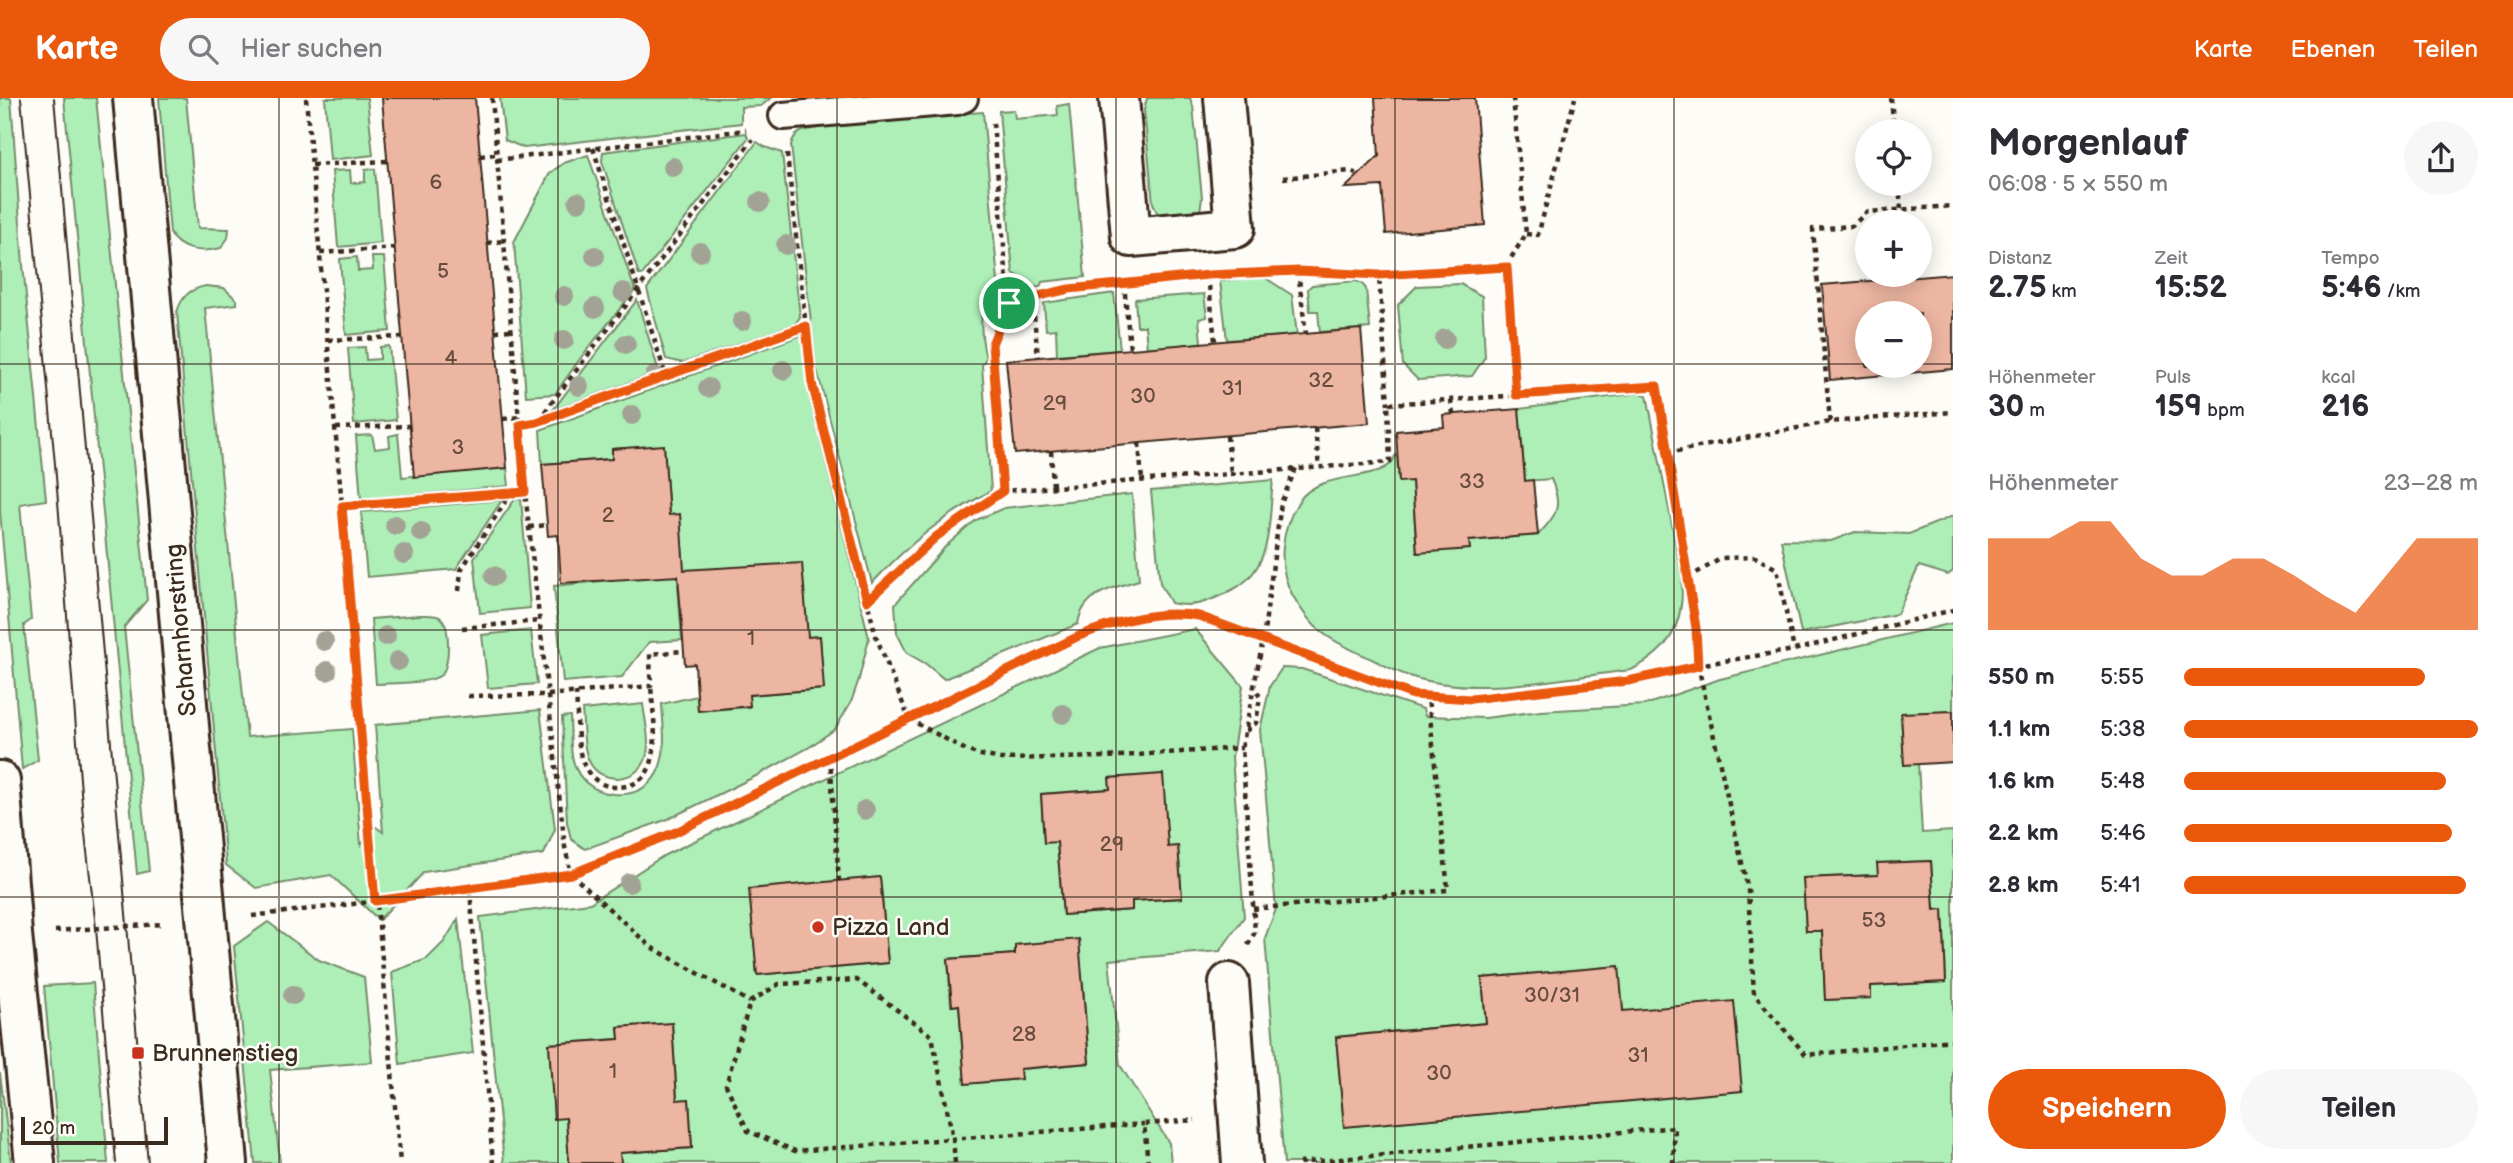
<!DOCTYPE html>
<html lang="de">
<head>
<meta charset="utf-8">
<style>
  :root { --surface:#fff; --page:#f7f7f7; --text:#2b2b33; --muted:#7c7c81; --accent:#ea580c }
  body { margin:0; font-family:"Balsamiq Sans",sans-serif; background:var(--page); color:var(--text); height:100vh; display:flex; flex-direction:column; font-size:26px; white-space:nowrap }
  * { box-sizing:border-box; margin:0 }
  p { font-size:23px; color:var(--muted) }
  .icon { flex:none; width:38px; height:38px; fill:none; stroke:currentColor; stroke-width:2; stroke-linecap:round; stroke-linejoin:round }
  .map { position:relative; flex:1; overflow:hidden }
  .sheet { display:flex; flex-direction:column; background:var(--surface); width:560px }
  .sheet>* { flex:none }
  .fabs { position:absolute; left:1855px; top:21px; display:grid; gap:14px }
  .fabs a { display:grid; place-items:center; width:77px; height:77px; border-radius:50%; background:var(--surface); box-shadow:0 4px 18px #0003; font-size:35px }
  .scale { position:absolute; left:21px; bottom:18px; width:147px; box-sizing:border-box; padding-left:7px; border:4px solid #3b2a1e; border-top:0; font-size:19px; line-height:24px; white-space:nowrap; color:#3b2a1e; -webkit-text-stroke:5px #fdfcf7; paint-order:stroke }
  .pin { position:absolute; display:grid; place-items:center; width:60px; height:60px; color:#fff; margin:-30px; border:4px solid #fff; border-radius:50%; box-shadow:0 2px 7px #0007 }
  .round { display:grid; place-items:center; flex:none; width:74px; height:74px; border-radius:37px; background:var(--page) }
  .head { display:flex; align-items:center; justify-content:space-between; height:119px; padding:0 35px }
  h1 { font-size:38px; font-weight:700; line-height:52px }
  .stats { display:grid; grid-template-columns:repeat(3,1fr); gap:10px; height:119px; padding:7px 35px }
  .stats div { display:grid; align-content:center }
  .stats b { font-size:30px; font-weight:700 }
  .stats small { font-size:19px; font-weight:400 }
  .stats p { font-size:19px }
  .chart { height:196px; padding:14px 35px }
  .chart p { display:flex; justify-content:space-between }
  .chart svg { width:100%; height:126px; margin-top:7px; fill:var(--accent); opacity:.7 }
  .action { display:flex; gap:14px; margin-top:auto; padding:14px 35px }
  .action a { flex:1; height:80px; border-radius:42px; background:var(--accent); color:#fff; font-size:28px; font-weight:700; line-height:80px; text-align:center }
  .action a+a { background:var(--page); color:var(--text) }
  ul { padding:0 35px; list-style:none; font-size:23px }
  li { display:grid; grid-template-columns:112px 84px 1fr; align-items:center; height:52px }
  li i { height:18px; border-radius:9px; background:var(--accent) }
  header { display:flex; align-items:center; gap:42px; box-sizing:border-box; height:98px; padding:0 35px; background:var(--accent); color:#fff }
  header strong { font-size:33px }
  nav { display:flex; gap:38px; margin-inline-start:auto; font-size:24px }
  .search { width:490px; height:63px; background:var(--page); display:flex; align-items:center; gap:18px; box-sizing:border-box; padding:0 24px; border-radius:38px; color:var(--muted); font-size:26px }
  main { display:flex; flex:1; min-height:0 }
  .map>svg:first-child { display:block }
</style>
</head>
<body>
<header>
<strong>Karte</strong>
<div class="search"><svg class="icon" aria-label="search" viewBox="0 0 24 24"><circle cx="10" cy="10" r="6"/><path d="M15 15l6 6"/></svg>Hier suchen</div>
<nav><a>Karte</a><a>Ebenen</a><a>Teilen</a></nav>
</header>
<main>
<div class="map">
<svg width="1953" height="1065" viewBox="0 0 1953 1065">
  <rect width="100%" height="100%" fill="#fdfcf7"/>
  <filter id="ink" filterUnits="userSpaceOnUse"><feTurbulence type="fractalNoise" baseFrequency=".0143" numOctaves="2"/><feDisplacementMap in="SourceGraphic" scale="14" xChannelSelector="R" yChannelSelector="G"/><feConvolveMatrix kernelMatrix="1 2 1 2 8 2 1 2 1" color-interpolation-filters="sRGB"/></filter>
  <g filter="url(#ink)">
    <g fill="#aeefb8" stroke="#748c6b" stroke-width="2" fill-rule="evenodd">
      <path d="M0 0H11L23 167 46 402 20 406 31 522 24 527 38 662 22 671 0 412Z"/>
      <path d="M64 0H96L147 502 124 529 149 773 137 776Z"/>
      <path d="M159 0H186L198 130 229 131 228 140 221 150C203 155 178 153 170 135Z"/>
      <path d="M325 0H367L373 57 330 62Z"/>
      <path d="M500 0H771L761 8 741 9V25L524 50 505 42Z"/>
      <path d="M816 0H948L957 16 983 14 999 195 985 200C979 219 981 240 986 260L982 267 991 393C941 419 910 445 872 485L816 268 791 47C794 33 805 32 818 30Z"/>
      <path d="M1147 0H1190L1193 8 1202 100 1200 113 1192 122 1168 125 1158 117 1153 105 1144 12Z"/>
      <path d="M1069 6 1085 179 1042 184 1040 189 1027 190 1020 179 1013 175 999 13 1014 12 1015 21 1058 17 1057 8Z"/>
      <path d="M746 35 748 40 642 177H639L602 63 603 54Z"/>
      <path d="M757 44 765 49 782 55 800 219 795 226 683 265 666 261 647 191Z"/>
      <path d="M588 57 635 192 582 258 555 296 526 298 514 144 550 75 564 65Z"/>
      <path d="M375 71 381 145 338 149 332 73 350 72 351 85 365 84V72Z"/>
      <path d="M357 159 358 173 373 172 372 159H384L390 233 346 237 340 161Z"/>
      <path d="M1264 179 1292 197 1297 237 1227 242 1220 183Z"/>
      <path d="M1357 183 1363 187 1366 191 1370 230 1320 234 1318 213H1310L1308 191 1312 187Z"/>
      <path d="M1460 186 1482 198 1485 259 1472 278 1418 282 1403 267 1398 207 1417 188Z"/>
      <path d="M206 188 224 190 237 202V206L205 210 247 639 352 631 361 747 376 729 383 734 375 627 540 612 555 731 544 756 424 774 379 822 331 777 256 790 226 767 177 214C182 198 190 191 206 188Z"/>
      <path d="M1114 195 1120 252 1057 257 1056 231 1046 232 1044 205Z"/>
      <path d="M1204 196 1207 219 1199 221 1201 245 1147 250 1145 228H1137L1135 201Z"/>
      <path d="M637 202 659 274 553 312Z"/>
      <path d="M802 237 808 291 869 540 859 581 851 604 835 631 808 650 758 677 668 721 585 751 571 741 567 724 562 619 570 618C571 634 569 656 576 671 590 702 641 706 657 675 668 654 663 629 662 606L697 598 698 613 749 609V597L823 591 820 538 808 539 751 481 678 487 682 542 649 544 622 579 563 584 554 488 611 482 669 417 664 348 612 351V361L542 366 540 332Z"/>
      <path d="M389 248 396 322 354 326 348 250 365 249 366 262 380 261V249Z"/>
      <path d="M1639 295 1647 297 1682 479C1684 524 1673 551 1631 572 1561 580 1476 600 1409 578 1394 573 1379 564 1365 558 1329 541 1314 535 1293 498 1276 468 1281 431 1299 403 1320 370 1388 386 1395 358L1397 357 1399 383H1412L1417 455 1469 443 1538 437C1557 416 1563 409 1551 381L1525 383 1519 311Z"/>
      <path d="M398 336 402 379 507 370 509 388 361 402 356 338 372 337 375 351 390 349 389 338Z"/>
      <path d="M1273 382C1269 416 1273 462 1243 485 1238 490 1230 492 1224 496 1205 505 1192 510 1171 505L1160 485 1151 393Z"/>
      <path d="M1132 396 1139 482C1113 490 1083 494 1078 526L944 581 926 566 907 555 897 535 895 506 946 448 976 422 1004 410Z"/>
      <path d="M515 401H521L530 510 480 515 474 460Z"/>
      <path d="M502 402 456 471 367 479 361 414Z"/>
      <path d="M1953 418V473L1948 477 1919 468 1897 516 1801 535 1781 442 1831 443 1855 434 1909 436Z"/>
      <path d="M420 517C426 517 436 516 441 520 451 527 450 570 441 577 430 586 391 585 376 586L371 521Z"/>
      <path d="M1953 525V613L1901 616 1904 666H1918L1922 735 1953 733V1065H1284L1265 840 1276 811 1260 632 1270 588 1282 570 1302 571 1423 611 1425 618 1485 620 1541 613 1645 607 1720 581ZM1931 763 1934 812H1943L1946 884 1871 888V900L1825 902 1822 833H1806L1804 780 1878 777V765ZM1618 868 1623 913 1742 992 1344 1029 1336 939 1486 925 1482 880Z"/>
      <path d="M1195 531 1243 588 1232 659 1244 819 1220 853 1109 862 1120 967 1169 1045 1171 1065H621L620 1055 692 1050 689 1001 677 1002 672 925 618 929 619 941 549 946 554 1020H566L569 1065H504L480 819 590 805 665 757 1100 550ZM1162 676 1168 749 1178 748 1182 800 1132 803V812L1063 817 1057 744H1044L1041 696 1110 691V680ZM880 779 888 865 757 877 750 791ZM1066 843 1083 886 1089 965 1020 971V981L965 986 959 907 951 908 948 861 1015 856V847Z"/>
      <path d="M531 532 537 586 488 590 482 537Z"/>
      <path d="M643 606C645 623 651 644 646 660 638 684 602 687 590 665 582 650 584 628 582 612Z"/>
      <path d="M458 821 473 955 400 966 392 874 427 861 444 844Z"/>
      <path d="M268 824 319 862 364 879 372 964 270 972 280 1065H255L234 848Z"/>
      <path d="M93 885 108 1065H60L44 888Z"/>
      <path d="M0 975 11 1065H0Z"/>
    </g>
    <g fill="#edb6a2" stroke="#3b2a1e" stroke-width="2" fill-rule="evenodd">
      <path d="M382 0H475L507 370 414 379Z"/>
      <path d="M1375 0H1475L1485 127 1386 136 1382 88 1345 90 1379 58Z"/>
      <path d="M1953 176V271L1830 282 1822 187ZM1867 215H1920V268H1867Z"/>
      <path d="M1361 231 1369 325 1015 356 1006 262Z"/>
      <path d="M1519 311 1525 383 1533 382 1538 437 1469 443 1470 451 1417 455 1412 383 1399 384 1396 333 1444 329 1443 317Z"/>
      <path d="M664 347 669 417 680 416 684 472 802 465 808 539 820 538 824 591 749 597 750 608 698 613 695 566 685 567 678 478 561 485 558 437 548 438 542 366 612 361V351Z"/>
      <path d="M1953 613V664L1904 667 1901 615Z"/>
      <path d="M1163 676 1168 749 1178 748 1182 800 1132 803V812L1063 817 1057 744 1044 745 1041 696 1110 691 1109 680Z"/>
      <path d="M1931 763 1934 812 1943 811 1946 884 1871 888V900L1825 902 1822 833H1806L1803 780 1878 777 1877 765Z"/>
      <path d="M880 779 888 865 757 877 749 791Z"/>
      <path d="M1079 841 1089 965 1020 971 1021 981 965 986 959 907 952 908 948 861 1015 856V847Z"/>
      <path d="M1619 868 1623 913 1734 903 1742 993 1344 1029 1336 939 1486 925 1482 880Z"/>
      <path d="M672 925 677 1002 689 1001 692 1050 620 1055 621 1065H569L566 1020 554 1021 549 946 619 941 618 929Z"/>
    </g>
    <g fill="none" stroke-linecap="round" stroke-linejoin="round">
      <g stroke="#3b2a1e" stroke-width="32">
        <path id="service" d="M783 18 957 3 964 0"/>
      </g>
      <g stroke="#3b2a1e" stroke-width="44">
        <g id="minor">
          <path d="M1119 0 1131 139 1235 130 1224 0"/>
          <path d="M0 683 12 836 35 1065"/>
          <path d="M1229 885 1242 1065"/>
        </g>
      </g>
      <g stroke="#3b2a1e" stroke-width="44">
        <path id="tertiary" d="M133 0 228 1065"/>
      </g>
      <g stroke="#3b2a1e" stroke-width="4.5" stroke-dasharray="5 5" stroke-linecap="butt">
        <path d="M306 0 400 1065"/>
        <path d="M492 0 525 394 565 749 571 776 651 849 750 904"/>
        <path d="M1891 0 1894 33"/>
        <path d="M993 25 1009 205 992 246 1003 393 1390 364 1388 306 1657 288 1696 531 1698 567 1748 792 1754 896 1806 957 1953 942"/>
        <path d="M593 50 666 278"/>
        <path d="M787 56 812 285 876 538 909 621 964 651 976 656 1001 661 1105 659 1242 650"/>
        <path d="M480 58 496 56"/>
        <path d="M497 62 746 32"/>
        <path d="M312 67 387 63"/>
        <path d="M1283 80 1350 73 1359 77"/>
        <path d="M1899 86 1901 112"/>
        <path d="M1526 136 1538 137 1575 0"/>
        <path d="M487 145 504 143"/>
        <path d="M320 155 395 150"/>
        <path d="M1506 168 1526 136 1513 0"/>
        <path d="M1298 173 1306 236"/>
        <path d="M1245 176 1298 173 1379 177 1388 306"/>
        <path d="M1379 177 1506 168 1516 297"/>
        <path d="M1208 178 1215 243"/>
        <path d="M1124 185 1130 251"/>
        <path d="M1032 198 1038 259"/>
        <path d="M1009 205 1069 191 1122 185"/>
        <path d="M495 233 512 232"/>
        <path d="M328 242 402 239"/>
        <path d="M1451 302 1453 316"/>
        <path d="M503 321 519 319"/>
        <path d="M538 324 806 228"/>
        <path d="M1830 324 1813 131 1852 128 1867 114 1953 108"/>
        <path d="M520 327 537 324 753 41"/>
        <path d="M336 330 410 328"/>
        <path d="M1315 330 1319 369"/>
        <path d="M1227 338 1231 375"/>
        <path d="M1139 345 1142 383"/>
        <path d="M1051 353 1053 389"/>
        <path d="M1667 355 1829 324 1953 314"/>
        <path d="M343 408 525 394"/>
        <path d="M529 429 547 427"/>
        <path d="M1688 480 1722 460 1755 459 1777 471 1794 552"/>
        <path d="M459 493 461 472 511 395"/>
        <path d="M867 503 937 438 1003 393"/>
        <path d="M462 530 539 523"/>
        <path d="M576 594C578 615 575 651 585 669 590 680 603 689 615 689 669 690 653 622 651 588"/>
        <path d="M468 598 547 597 651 588 650 556 683 553"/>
        <path d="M1246 633 1256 625 1260 599 1254 589"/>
        <path d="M830 659 839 783"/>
        <path d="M470 792 493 1065"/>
        <path d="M1253 811 1448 792 1428 599"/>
        <path d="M252 818 470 792 571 776 676 734 1079 538C1116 523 1159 511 1199 518L1413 597 1471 601 1628 583 1698 567 1794 552 1953 512"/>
        <path d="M55 833 162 826"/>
        <path d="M1248 847 1255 834 1242 650 1263 542 1281 405 1296 370"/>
        <path d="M955 1065 953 1040 932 938 857 882 779 886 750 904 726 987 748 1033 795 1053 1144 1026"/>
        <path d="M1148 1065 1144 1026 1195 1022"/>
        <path d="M1299 1065 1675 1029 1673 1065"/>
      </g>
      <use href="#service" stroke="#fdfcf7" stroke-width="26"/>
      <use href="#minor" stroke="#fdfcf7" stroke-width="38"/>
      <use href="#tertiary" stroke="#fdfcf7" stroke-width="38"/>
      <g stroke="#3b2a1e" stroke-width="2">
        <path d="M21 0 55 366 83 719 96 830 116 1065"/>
        <path d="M54 0 148 1065"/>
      </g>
    </g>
    <g fill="#a2a395">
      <circle cx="673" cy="69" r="10"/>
      <circle cx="578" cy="104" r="10"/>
      <circle cx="760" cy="104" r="10"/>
      <circle cx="786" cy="147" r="10"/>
      <circle cx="700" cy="154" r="10"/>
      <circle cx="595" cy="158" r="10"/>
      <circle cx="623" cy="194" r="10"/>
      <circle cx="564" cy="198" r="10"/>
      <circle cx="595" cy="210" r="10"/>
      <circle cx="742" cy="223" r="10"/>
      <circle cx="1445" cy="241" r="10"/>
      <circle cx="564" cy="242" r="10"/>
      <circle cx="626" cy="246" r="10"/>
      <circle cx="783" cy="272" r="10"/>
      <circle cx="655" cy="278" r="10"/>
      <circle cx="579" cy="288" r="10"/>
      <circle cx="708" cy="290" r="10"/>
      <circle cx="632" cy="317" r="10"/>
      <circle cx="395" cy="427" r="10"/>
      <circle cx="421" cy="434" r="10"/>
      <circle cx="404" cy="456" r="10"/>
      <circle cx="494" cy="478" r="10"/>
      <circle cx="386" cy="538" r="10"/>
      <circle cx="324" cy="543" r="10"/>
      <circle cx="398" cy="563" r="10"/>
      <circle cx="327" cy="573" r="10"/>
      <circle cx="1063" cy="616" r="10"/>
      <circle cx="865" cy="712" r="10"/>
      <circle cx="629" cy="785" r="10"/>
      <circle cx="293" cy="897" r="10"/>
    </g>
  </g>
  <g fill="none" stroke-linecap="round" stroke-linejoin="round" filter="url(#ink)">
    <g stroke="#fff" stroke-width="14">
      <path id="route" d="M1507 169 1516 297 1657 288 1696 530 1698 568 1628 583 1471 601 1413 597 1199 518C1159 511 1116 523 1079 538L676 734 571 776 375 803 342 408 525 394 520 327 537 324 806 228 812 285 867 503 937 438 1003 393 992 246 1009 205 1069 191 1208 177 1298 173 1379 177Z"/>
    </g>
    <use href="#route" stroke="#ea580c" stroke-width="9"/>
  </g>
  <path fill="none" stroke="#3b2a1e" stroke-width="2" stroke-opacity="0.55" d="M279 0V1065M558 0V1065M837 0V1065M1116 0V1065M1395 0V1065M1674 0V1065M0 266H1867M1920 266H1953M0 532H1953M0 799H1953"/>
  <g fill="#c8321e" stroke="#fdfcf7" stroke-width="2.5">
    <circle cx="818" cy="829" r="7"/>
    <rect x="131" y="948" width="14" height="14" rx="3.5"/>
  </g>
  <g text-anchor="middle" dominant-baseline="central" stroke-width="5" stroke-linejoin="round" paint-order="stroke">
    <g font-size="21" fill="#684d3f">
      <text x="436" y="84">6</text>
      <text x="443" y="173">5</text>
      <text x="451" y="260">4</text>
      <text x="1321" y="282">32</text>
      <text x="1232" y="290">31</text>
      <text x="1143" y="298">30</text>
      <text x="1055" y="305">29</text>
      <text x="458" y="349">3</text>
      <text x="1472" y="383">33</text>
      <text x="608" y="417">2</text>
      <text x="751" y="540">1</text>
      <text x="1112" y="746">29</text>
      <text x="1874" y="822">53</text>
      <text x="1552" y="897">30/31</text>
      <text x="1024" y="936">28</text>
      <text x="1638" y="957">31</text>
      <text x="613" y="973">1</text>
      <text x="1439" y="975">30</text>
    </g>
    <g font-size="24" fill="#3b2a1e" stroke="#fdfcf7">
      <text transform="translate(181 532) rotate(-95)">Scharnhorstring</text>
    </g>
    <g font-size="24" fill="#3b2a1e" stroke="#fdfcf7" text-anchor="start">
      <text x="832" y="829">Pizza Land</text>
      <text x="152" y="955">Brunnenstieg</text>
    </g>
  </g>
</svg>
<div class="fabs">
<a><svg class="icon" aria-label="locate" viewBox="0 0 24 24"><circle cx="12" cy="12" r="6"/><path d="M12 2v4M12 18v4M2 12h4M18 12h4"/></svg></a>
<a>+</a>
<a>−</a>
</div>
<div class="scale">20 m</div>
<div class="pin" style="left:1009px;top:205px;background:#1e9e55"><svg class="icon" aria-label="arrive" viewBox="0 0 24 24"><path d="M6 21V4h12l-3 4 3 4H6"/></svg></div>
</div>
<section class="sheet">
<div class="head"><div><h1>Morgenlauf</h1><p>06:08 · 5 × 550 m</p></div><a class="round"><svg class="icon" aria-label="share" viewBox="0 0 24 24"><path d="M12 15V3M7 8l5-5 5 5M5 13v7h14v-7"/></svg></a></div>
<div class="stats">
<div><p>Distanz</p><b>2.75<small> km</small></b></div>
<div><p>Zeit</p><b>15:52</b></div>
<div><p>Tempo</p><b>5:46<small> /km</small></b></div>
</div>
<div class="stats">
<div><p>Höhenmeter</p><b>30<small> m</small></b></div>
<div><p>Puls</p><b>159<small> bpm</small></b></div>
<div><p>kcal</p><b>216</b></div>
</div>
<div class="chart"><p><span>Höhenmeter</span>23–28 m</p>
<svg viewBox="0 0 160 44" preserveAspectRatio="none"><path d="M0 44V12L10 12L20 12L30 6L40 6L50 19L60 25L70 25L80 19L90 19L100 25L110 32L120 38L130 25L140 12L150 12L160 12V44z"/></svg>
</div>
<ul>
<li><b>550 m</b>5:55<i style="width:82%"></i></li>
<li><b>1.1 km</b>5:38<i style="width:100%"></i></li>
<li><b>1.6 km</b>5:48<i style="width:89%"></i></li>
<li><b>2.2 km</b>5:46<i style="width:91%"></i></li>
<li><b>2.8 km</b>5:41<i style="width:96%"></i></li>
</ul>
<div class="action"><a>Speichern</a><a>Teilen</a></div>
</section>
</main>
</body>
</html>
